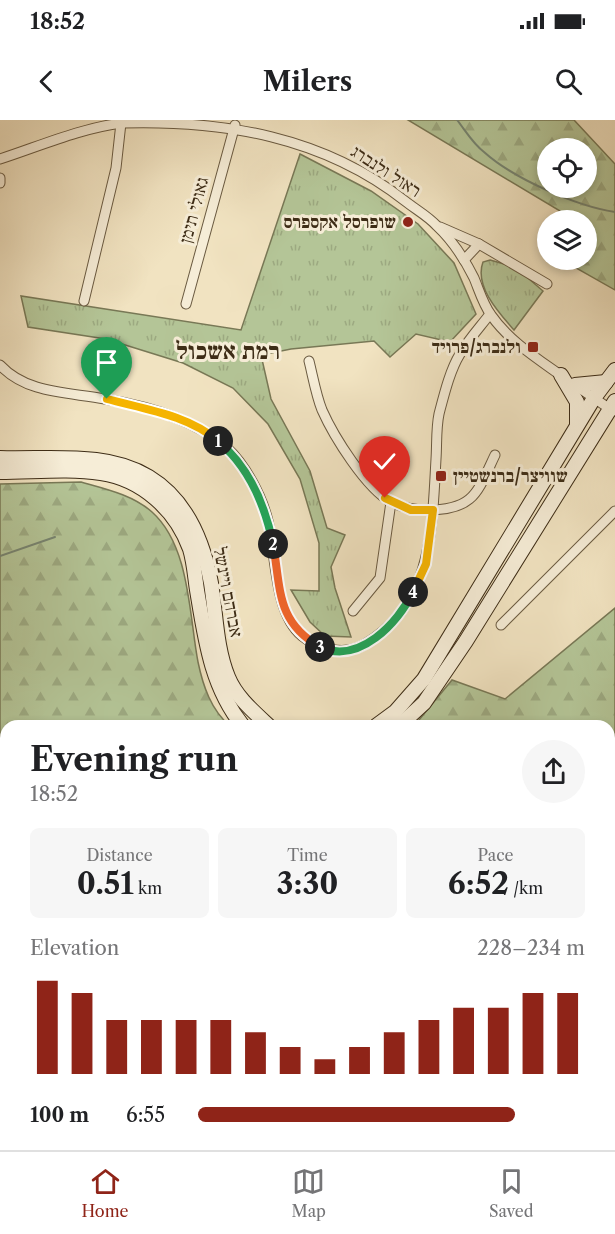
<!DOCTYPE html>
<html lang="en">
<head>
<meta charset="utf-8">
<style>
  :root { --surface:#fff; --page:#f6f6f6; --text:#202124; --muted:#757577; --line:#e0e0e0; --accent:#8f2418 }
  body { margin:0; font-family:"Libre Caslon Text","Frank Ruhl Libre",serif; background:var(--page); color:var(--text); height:100vh; display:flex; flex-direction:column; font-size:22px; white-space:nowrap }
  * { box-sizing:border-box; margin:0 }
  p { font-size:20px; color:var(--muted) }
  .icon { flex:none; width:33px; height:33px; fill:none; stroke:currentColor; stroke-width:2; stroke-linecap:round; stroke-linejoin:round }
  .map { position:relative; flex:1; overflow:hidden }
  .drawer { position:absolute; left:0px; top:600px; width:615px; height:430px; display:flex; flex-direction:column; background:var(--surface); border-radius:18px 18px 0 0; box-shadow:0 3px 9px #0003 }
  .drawer>* { flex:none }
  .tools { position:absolute; left:537px; top:18px; display:grid; gap:12px }
  .tools a { display:grid; place-items:center; width:60px; height:60px; border-radius:50%; background:var(--surface); box-shadow:0 3px 9px #0003; font-size:30px }
  .pin { position:absolute; display:grid; place-items:center; width:51px; height:51px; color:#fff; margin:-62px -26px; border-radius:50% 50% 50% 0; rotate:-45deg; box-shadow:0 0 6px #0007 }
  .pin .icon { rotate:45deg }
  .km { position:absolute; width:30px; height:30px; margin:-15px; border-radius:50%; background:#222; color:#fff; font-size:16px; line-height:30px; text-align:center }
  .round { display:grid; place-items:center; flex:none; width:63px; height:63px; border-radius:32px; background:var(--page) }
  .summary { display:flex; align-items:center; justify-content:space-between; height:102px; padding:0 30px }
  h1 { font-size:33px; font-weight:700; line-height:45px }
  .figures { display:grid; grid-template-columns:repeat(3,1fr); gap:9px; height:102px; padding:6px 30px }
  .figures div { display:grid; align-content:center; border-radius:9px; background:var(--page); text-align:center }
  .figures b { font-size:30px; font-weight:700 }
  .figures small { font-size:16px; font-weight:400 }
  .figures p { font-size:16px }
  .chart { height:168px; padding:12px 30px }
  .chart p { display:flex; justify-content:space-between }
  .chart svg { width:100%; height:108px; margin-top:6px; stroke:var(--accent); stroke-width:6 }
  ul { padding:0 30px; list-style:none; font-size:20px }
  li { display:grid; grid-template-columns:96px 72px 1fr; align-items:center; height:45px }
  li i { height:15px; border-radius:8px; background:var(--accent) }
  .status { display:flex; justify-content:space-between; align-items:center; height:42px; padding:0 30px; background:var(--surface); direction:ltr }
  .status svg { height:16px; fill:currentColor }
  header { display:flex; justify-content:space-between; align-items:center; height:78px; padding:0 30px; background:var(--surface); font-size:27px; font-weight:700 }
  .tab-bar { display:flex; justify-content:space-around; align-items:center; height:84px; border-top:2px solid var(--line); background:var(--surface); font-size:16px; color:var(--muted) }
  .tab-bar a { display:grid; justify-items:center; gap:3px }
  .tab-bar .selected { color:var(--accent) }
  .map>svg:first-child { display:block }
</style>
</head>
<body>
<div class="status"><b>18:52</b><svg viewBox="0 0 49 12"><path d="M0 12V9h3v3zM5 12V6h3v6zM10 12V3h3v9zM15 12V0h3v12zM26 1h20v11H26zM47 4h2v5h-2z"/></svg></div>
<header><svg class="icon" aria-label="back" viewBox="0 0 24 24"><path d="M15 5l-7 7 7 7"/></svg>Milers<svg class="icon" aria-label="search" viewBox="0 0 24 24"><circle cx="10" cy="10" r="6"/><path d="M15 15l6 6"/></svg></header>
<div class="map">
<svg width="615" height="1030" viewBox="0 0 615 1030">
  <defs>
    <pattern id="forest-firs" width="22" height="20" patternUnits="userSpaceOnUse" patternTransform="scale(1.5)"><rect width="22" height="20" fill="#b4c597"/><path d="M5 1l3.5 6h-7zM16 11l3.5 6h-7z" fill="#9ca981"/></pattern>
    <pattern id="park-tufts" width="24" height="20" patternUnits="userSpaceOnUse" patternTransform="scale(1.5)"><rect width="24" height="20" fill="#b4c597"/><path d="M3 7l-1-3M5 7V3M7 7l1-3M15 17l-1-3M17 17v-4M19 17l1-3" fill="none" stroke="#9ca981"/></pattern>
  </defs>
  <rect width="100%" height="100%" fill="#f1e3c1"/>
  <filter id="stains"><feTurbulence type="fractalNoise" baseFrequency=".00333" numOctaves="4"/><feColorMatrix values="0 0 0 0 .2 0 0 0 0 .09 0 0 0 0 .02 0 0 0 .5 -.17"/></filter>
  <radialGradient id="worn" r=".72"><stop offset=".6" stop-color="#630" stop-opacity="0"/><stop offset="1" stop-color="#630" stop-opacity=".3"/></radialGradient>
  <g fill="url(#forest-firs)" stroke="#787856" stroke-width="1.5" fill-rule="evenodd">
    <path d="M408 0H574L615 44V170L562 140H586V100H575ZM548 28H586V68H548Z"/>
    <path d="M81 362C106 369 133 375 152 392 190 426 189 495 198 542 203 566 211 590 230 606H6V1024H609V606H414L452 560 505 579 615 488V1030H0V364Z"/>
  </g>
  <g fill="url(#park-tufts)" stroke="#787856" stroke-width="1.5">
    <path d="M300 34 371 71 418 104 454 143 476 194 450 222 416 214 390 237 374 221 291 229 261 235 271 279 310 351 327 408 345 415 331 447 335 468 351 517 325 516 310 502 291 470 319 471V423L300 359 268 304 233 268 183 243 106 219 28 207 21 176 241 210Z"/>
    <path d="M490 140 515 147 543 171 514 210C499 193 474 166 483 142Z"/>
  </g>
  <g fill="none" stroke-linecap="round" stroke-linejoin="round">
    <g stroke="#768471" stroke-width="2">
      <path d="M457 0C465 10 473 24 484 32 514 59 576 86 615 92"/>
      <path d="M0 436 55 417"/>
      <path d="M609 659 615 619"/>
      <path d="M0 705 6 709"/>
    </g>
    <g stroke="#6a5a41" stroke-width="11">
      <g id="street">
        <path d="M0 39C40 26 81 8 122 3 224 0 324 17 405 81 415 89 428 96 437 106 452 120 465 140 474 158 479 170 483 184 491 195 509 221 538 239 563 257"/>
        <path d="M0 58V63"/>
        <path d="M440 107 479 124"/>
        <path d="M464 140 479 124 547 164"/>
        <path d="M84 181 116 48 121 3"/>
        <path d="M186 184 235 5"/>
        <path d="M309 241C313 257 316 275 322 290 334 317 366 368 391 382 403 388 414 390 427 390 474 390 477 373 495 335"/>
        <path d="M0 245C27 274 68 272 105 279 147 286 194 299 226 327 245 344 262 376 268 401 276 434 274 493 302 516 319 530 346 536 365 524 433 484 432 408 436 339 437 324 436 308 439 294 444 275 450 250 460 234 468 220 480 207 490 194"/>
        <path d="M575 265 613 291"/>
        <path d="M353 491 380 458 391 382"/>
        <path d="M501 505 615 391"/>
      </g>
    </g>
    <g stroke="#3d2c16" stroke-width="16">
      <g id="secondary">
        <path d="M561 255 577 282V304"/>
        <path d="M575 265 606 262"/>
        <path d="M0 338C32 339 65 336 96 340 167 348 199 398 211 463 216 494 216 528 228 557 236 577 254 592 269 606"/>
        <path d="M0 352C33 352 68 348 101 353 142 359 176 390 190 429 194 442 195 457 197 470 205 518 211 567 243 606"/>
        <path d="M376 606 395 592 424 559 594 278 615 250"/>
        <path d="M399 606 424 583 466 521 615 281"/>
      </g>
    </g>
    <use href="#street" stroke="#f6edd7" stroke-width="9"/>
    <use href="#secondary" stroke="#f6edd7" stroke-width="14"/>
  </g>
  <g fill="none" stroke-linecap="round" stroke-linejoin="round">
    <g stroke="#fff" stroke-width="12">
      <path id="split-1" d="M107 279C144 289 188 295 218 321"/>
    </g>
    <g stroke="#fff" stroke-width="12">
      <path id="split-2" d="M218 321C249 347 265 385 273 424"/>
    </g>
    <g stroke="#fff" stroke-width="12">
      <path id="split-3" d="M273 424C281 469 276 502 320 527"/>
    </g>
    <g stroke="#fff" stroke-width="12">
      <path id="split-4" d="M320 527C359 545 398 503 413 472"/>
    </g>
    <g stroke="#fff" stroke-width="12">
      <path id="split-5" d="M385 378 411 390H433L426 444 413 472"/>
    </g>
    <use href="#split-1" stroke="#f5b400" stroke-width="8"/>
    <use href="#split-2" stroke="#22a559" stroke-width="8"/>
    <use href="#split-3" stroke="#f0652b" stroke-width="8"/>
    <use href="#split-4" stroke="#22a559" stroke-width="8"/>
    <use href="#split-5" stroke="#f5b400" stroke-width="8"/>
  </g>
  <g fill="#8f2418" stroke="#f6edd7" stroke-width="2">
    <circle cx="408" cy="102" r="6"/>
    <rect x="527" y="221" width="12" height="12" rx="3"/>
    <rect x="435" y="350" width="12" height="12" rx="3"/>
  </g>
  <g text-anchor="middle" dominant-baseline="central" stroke-width="6" stroke-linejoin="round" paint-order="stroke">
    <g font-size="18" fill="#3d2c16" stroke="#f6edd7">
      <text transform="translate(386 51) rotate(33)">ראול ולנברג</text>
      <text transform="translate(194 90) rotate(-75)">גאולי תימן</text>
      <text transform="translate(228 472) rotate(79)">אברהם ויינשל</text>
    </g>
    <g font-size="18" font-weight="bold" fill="#3d2c16" stroke="#f6edd7" text-anchor="end">
      <text x="396" y="102">שופרסל אקספרס</text>
      <text x="521" y="227">ולנברג/פרויד</text>
      <text x="453" y="356" text-anchor="start">שוויצר/ברנשטיין</text>
    </g>
    <g font-size="24" font-weight="bold" fill="#3d2c16" stroke="#f6edd7">
      <text x="228" y="230">רמת אשכול</text>
    </g>
  </g>
  <rect width="100%" height="100%" filter="url(#stains)"/>
  <rect width="100%" height="100%" fill="url(#worn)"/>
</svg>
<div class="tools">
<a><svg class="icon" aria-label="locate" viewBox="0 0 24 24"><circle cx="12" cy="12" r="6"/><path d="M12 2v4M12 18v4M2 12h4M18 12h4"/></svg></a>
<a><svg class="icon" aria-label="layers" viewBox="0 0 24 24"><path d="M12 4l9 5-9 5-9-5zM3 14l9 5 9-5"/></svg></a>
</div>
<div class="pin" style="left:107px;top:279px;background:#1e9e55"><svg class="icon" aria-label="arrive" viewBox="0 0 24 24"><path d="M6 21V4h12l-3 4 3 4H6"/></svg></div>
<div class="pin" style="left:385px;top:378px;background:#d93025"><svg class="icon" aria-label="check" viewBox="0 0 24 24"><path d="M5 12l5 5 9-10"/></svg></div>
<b class="km" style="left:218px;top:321px">1</b>
<b class="km" style="left:273px;top:424px">2</b>
<b class="km" style="left:320px;top:527px">3</b>
<b class="km" style="left:413px;top:472px">4</b>
<section class="drawer">
<div class="summary"><div><h1>Evening run</h1><p>18:52</p></div><a class="round"><svg class="icon" aria-label="share" viewBox="0 0 24 24"><path d="M12 15V3M7 8l5-5 5 5M5 13v7h14v-7"/></svg></a></div>
<div class="figures">
<div><p>Distance</p><b>0.51<small> km</small></b></div>
<div><p>Time</p><b>3:30</b></div>
<div><p>Pace</p><b>6:52<small> /km</small></b></div>
</div>
<div class="chart"><p><span>Elevation</span>228–234 m</p>
<svg viewBox="0 0 160 44" preserveAspectRatio="none"><path d="M5 44V6M15 44V11M25 44V22M35 44V22M45 44V22M55 44V22M65 44V27M75 44V33M85 44V38M95 44V33M105 44V27M115 44V22M125 44V17M135 44V17M145 44V11M155 44V11"/></svg>
</div>
<ul>
<li><b>100 m</b>6:55<i style="width:82%"></i></li>
</ul>
</section>
</div>
<nav class="tab-bar">
<a class="selected"><svg class="icon" aria-label="home" viewBox="0 0 24 24"><path d="M3 11l9-7 9 7M6 9v11h12V9"/></svg>Home</a>
<a><svg class="icon" aria-label="map" viewBox="0 0 24 24"><path d="M3 6l6-2 6 2 6-2v14l-6 2-6-2-6 2zM9 4v14M15 6v14"/></svg>Map</a>
<a><svg class="icon" aria-label="saved" viewBox="0 0 24 24"><path d="M7 4h10v16l-5-4-5 4z"/></svg>Saved</a>
</nav>
</body>
</html>
